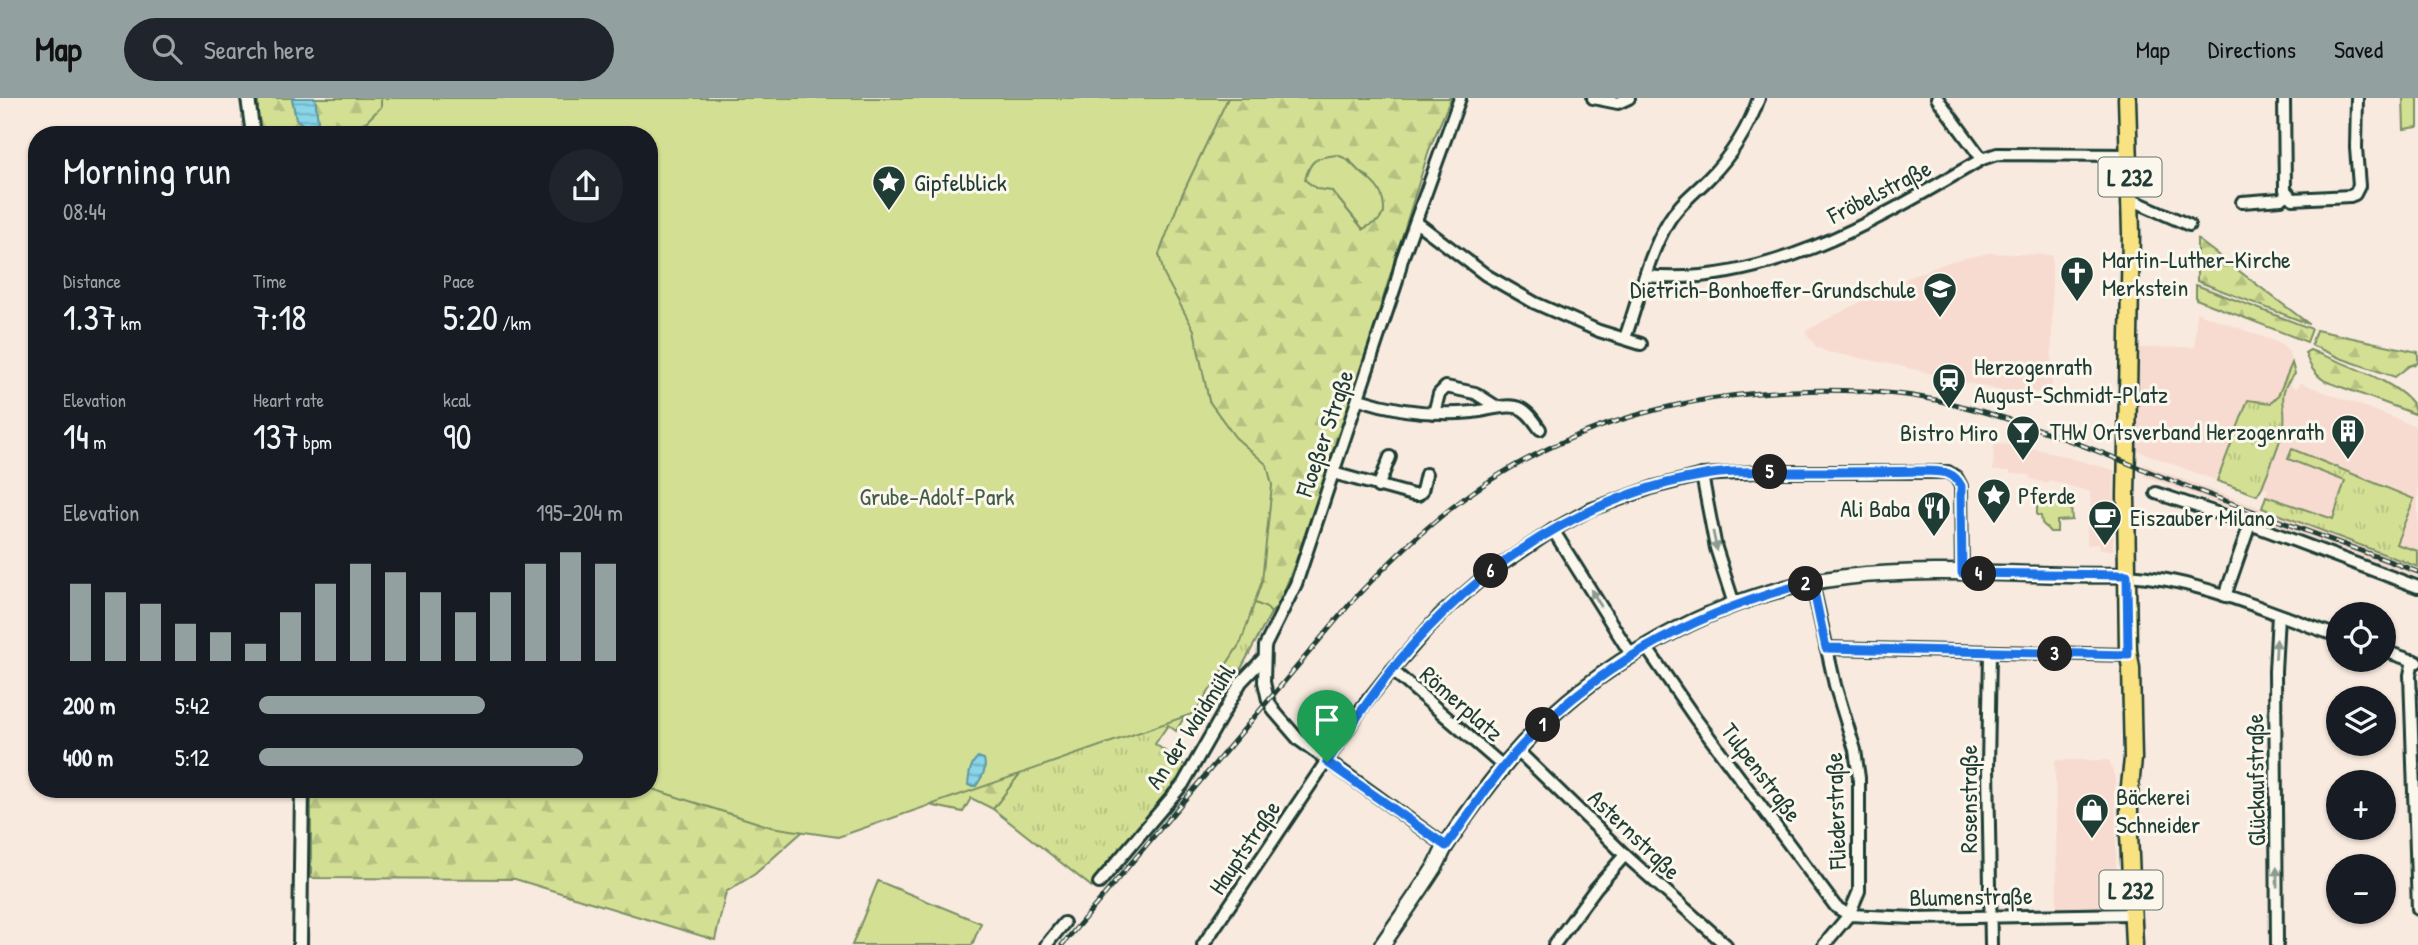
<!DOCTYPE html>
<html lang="en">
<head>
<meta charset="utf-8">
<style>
  :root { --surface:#171b24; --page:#20242c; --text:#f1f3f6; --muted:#9ea1a6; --accent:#92a19f }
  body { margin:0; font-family:"Patrick Hand",sans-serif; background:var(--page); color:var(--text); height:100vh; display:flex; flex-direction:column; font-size:26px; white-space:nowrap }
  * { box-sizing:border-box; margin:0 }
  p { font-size:23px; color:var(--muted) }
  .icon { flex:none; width:38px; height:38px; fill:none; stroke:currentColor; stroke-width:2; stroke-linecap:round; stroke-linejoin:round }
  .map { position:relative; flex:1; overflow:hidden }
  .sheet { position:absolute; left:28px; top:28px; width:630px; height:672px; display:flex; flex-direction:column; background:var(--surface); border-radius:28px; box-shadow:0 2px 5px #0004 }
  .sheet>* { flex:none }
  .buttons { position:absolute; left:2326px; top:504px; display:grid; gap:14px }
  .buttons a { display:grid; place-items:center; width:70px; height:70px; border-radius:50%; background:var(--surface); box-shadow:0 2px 5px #0004; font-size:35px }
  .pin { position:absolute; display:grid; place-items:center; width:60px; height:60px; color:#fff; margin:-72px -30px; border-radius:50% 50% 50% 0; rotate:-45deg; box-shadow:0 0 7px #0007 }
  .pin .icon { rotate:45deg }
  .km { position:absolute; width:35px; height:35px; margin:-18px; border-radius:50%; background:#222; color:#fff; font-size:19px; line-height:35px; text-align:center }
  .round { display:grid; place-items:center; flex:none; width:74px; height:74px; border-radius:37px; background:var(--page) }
  .overview { display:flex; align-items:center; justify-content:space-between; height:119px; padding:0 35px }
  h1 { font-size:38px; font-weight:600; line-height:52px }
  .metrics { display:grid; grid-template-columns:repeat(3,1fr); gap:10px; height:119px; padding:7px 35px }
  .metrics div { display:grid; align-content:center }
  .metrics b { font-size:35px; font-weight:600 }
  .metrics small { font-size:19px; font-weight:400 }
  .metrics p { font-size:19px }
  .chart { height:196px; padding:14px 35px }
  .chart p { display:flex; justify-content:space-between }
  .chart svg { width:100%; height:126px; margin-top:7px; stroke:var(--accent); stroke-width:6 }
  ul { padding:0 35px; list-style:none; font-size:23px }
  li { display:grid; grid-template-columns:112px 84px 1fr; align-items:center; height:52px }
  li i { height:18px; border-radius:9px; background:var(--accent) }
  header { display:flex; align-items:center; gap:42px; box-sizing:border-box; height:98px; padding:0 35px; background:var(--accent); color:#111 }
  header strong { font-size:33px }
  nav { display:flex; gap:38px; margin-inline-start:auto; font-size:24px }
  .search { width:490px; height:63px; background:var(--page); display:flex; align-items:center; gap:18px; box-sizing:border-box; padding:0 24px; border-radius:38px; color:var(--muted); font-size:26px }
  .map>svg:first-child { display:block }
</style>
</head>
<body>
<header>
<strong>Map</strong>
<div class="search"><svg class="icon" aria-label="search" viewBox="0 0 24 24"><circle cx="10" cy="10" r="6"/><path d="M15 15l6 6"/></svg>Search here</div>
<nav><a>Map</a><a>Directions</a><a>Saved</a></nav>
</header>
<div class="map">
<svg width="2418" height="847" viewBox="0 0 2418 847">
  <defs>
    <pattern id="grass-tufts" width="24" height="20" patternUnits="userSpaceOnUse" patternTransform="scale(1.75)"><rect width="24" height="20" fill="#d3e094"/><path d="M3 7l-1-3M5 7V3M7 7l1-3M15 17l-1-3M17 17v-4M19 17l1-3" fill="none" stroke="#b5c180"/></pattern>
    <pattern id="forest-firs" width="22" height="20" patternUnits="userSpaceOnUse" patternTransform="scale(1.75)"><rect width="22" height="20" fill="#d3e094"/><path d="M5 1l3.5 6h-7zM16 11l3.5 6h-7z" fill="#b5c180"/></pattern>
    <pattern id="water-rules" width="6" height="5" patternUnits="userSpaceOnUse" patternTransform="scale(1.75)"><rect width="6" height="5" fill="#8ad5ea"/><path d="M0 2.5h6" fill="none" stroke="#70aebe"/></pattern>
  </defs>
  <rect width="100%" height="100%" fill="#f9eadf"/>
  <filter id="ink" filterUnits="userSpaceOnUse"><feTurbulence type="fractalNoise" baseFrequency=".0143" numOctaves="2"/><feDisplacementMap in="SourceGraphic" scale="14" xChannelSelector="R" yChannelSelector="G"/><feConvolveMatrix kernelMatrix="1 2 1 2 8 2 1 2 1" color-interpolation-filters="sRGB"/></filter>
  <g filter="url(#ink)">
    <g fill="#f7dbd0">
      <path d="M1989 155 2052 157V291L2021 298 1896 267 1827 254 1816 249 1805 233 1904 181 1951 163Z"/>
      <path d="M2196 214 2282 246 2289 254 2292 265 2278 298 2271 305 2248 303 2217 383 2136 352 2139 250 2195 249Z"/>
      <path d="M2287 285 2296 290 2301 285 2418 329V453L2396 446 2413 400 2293 351 2289 361 2346 383 2333 421 2266 398 2268 391 2262 389 2284 326 2281 302Z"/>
      <path d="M1994 346 2022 347 2114 372 2113 452H2100L2099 446 2087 447V427H2091L2090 394 2049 382 2047 386 2029 380 2030 377 2010 376V373H1993Z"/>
      <path d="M2143 366 2418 469V479L2144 378Z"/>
      <path d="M2055 662H2109L2115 680 2117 812H2057Z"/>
    </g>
    <g fill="url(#grass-tufts)" stroke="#798e64" stroke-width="2">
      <path d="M2292 265 2295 276C2275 295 2287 306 2284 327 2281 345 2269 370 2262 389L2257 397 2217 383 2248 302 2271 305 2278 298Z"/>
      <path d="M2292 351 2414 401 2396 446 2418 453V469L2262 410 2266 398 2333 421 2345 383 2288 361Z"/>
      <path d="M1177 469 1267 510 1271 515 1231 589 1210 576 1176 633 1168 627 1155 646 1190 671 1092 789 993 711Z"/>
    </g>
    <g fill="url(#forest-firs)" stroke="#798e64" stroke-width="2" fill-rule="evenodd">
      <path d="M258 0H292L296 21 318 24 315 0H1451L1429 52 1351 304 1295 465 1279 506 1271 515 1267 510 1176 470 993 711 971 700 963 714 910 703 811 726 755 776 726 794 715 842 515 781 311 780V691H649V37H258ZM1349 61 1358 73 1369 79 1363 131 1332 93Z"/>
      <path d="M2197 141 2309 226 2197 183Z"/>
      <path d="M2196 187 2312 231 2307 244 2196 201Z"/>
      <path d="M2316 232 2418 254V265L2409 268 2395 279 2340 260 2311 247Z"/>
      <path d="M2310 252C2330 261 2418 289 2415 316L2325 283C2313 275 2310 268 2305 255Z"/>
    </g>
    <g fill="#d3e094" stroke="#798e64" stroke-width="2">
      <path d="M381 0H1228L1181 99 1159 156 1164 177 1194 232 1209 303 1235 339 1267 367 1272 387 1262 483 1241 544 1195 615 838 739 771 729 649 690V37H314L350 32 367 23 381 9Z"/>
      <path d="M2403 0H2418V29L2404 31Z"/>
      <path d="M1337 57C1350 61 1350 66 1359 73 1375 86 1385 93 1384 115L1378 123 1363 131 1332 93 1317 91 1305 82C1310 61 1317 59 1337 57Z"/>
      <path d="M2037 402 2071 408 2072 422 2057 423V434H2050L2042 425 2041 418 2037 417Z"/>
      <path d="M878 783 981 825 972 847H852Z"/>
    </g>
    <g fill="url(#water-rules)" stroke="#5f98a1" stroke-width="2">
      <path d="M292 0H315L318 24 306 29 296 21Z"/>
      <path d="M978 659 984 661C987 672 982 679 976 688H970L968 687C969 676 970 666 978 659Z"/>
    </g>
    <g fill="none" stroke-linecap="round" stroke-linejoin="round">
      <g stroke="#1f3d34" stroke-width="16">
        <g id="minor">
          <path d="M1593 0 1618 5 1629 0"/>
          <path d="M1937 0 1982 61"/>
          <path d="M2284 0 2285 92 2293 101 2350 98 2355 96 2359 88 2356 50 2357 0"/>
          <path d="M2130 101 2189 127"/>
          <path d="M2242 104 2281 101 2287 97"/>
          <path d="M1416 124 1486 177 1535 205 1599 233 1641 246"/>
          <path d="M1646 178C1767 190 1882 119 1982 61L1997 56 2129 57"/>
          <path d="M1625 240C1638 204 1648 157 1668 124 1678 107 1694 95 1708 81 1732 57 1748 32 1759 0"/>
          <path d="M1359 301C1396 313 1433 318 1473 314 1487 313 1502 306 1516 309 1527 311 1534 323 1540 331"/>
          <path d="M1434 315 1439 296 1446 289 1475 295 1497 309"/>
          <path d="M1333 375 1413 397H1418L1422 393 1426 376"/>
          <path d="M1702 377 1716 450 1734 506"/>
          <path d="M1378 389 1390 359"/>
          <path d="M2156 395 2250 426 2418 489"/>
          <path d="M1553 432 1632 558"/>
          <path d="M2127 477C2200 481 2270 515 2338 538"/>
          <path d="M2225 498 2250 426"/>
          <path d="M1646 549 1695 620 1818 785 1836 809 1849 817 1859 793V680L1855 652 1835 587 1812 484"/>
          <path d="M1826 550 2128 557"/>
          <path d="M2384 553 2417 564"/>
          <path d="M1990 555 1988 669 1991 847"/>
          <path d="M2413 562 2410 577 2418 811"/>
          <path d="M1392 572 1504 669"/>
          <path d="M1518 653 1625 757 1726 847"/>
          <path d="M1446 748 1299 642 1274 613 1268 602 1264 584 1265 548 1296 486 1396 186 1402 161 1460 0"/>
          <path d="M1099 785 1183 686 1241 584 1263 561"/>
          <path d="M1046 847 1064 825"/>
          <path d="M1203 847 1364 607 1392 572 1440 517 1486 477 1553 432 1589 412 1654 389 1702 377 1757 374H1948L1956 379 1961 388 1962 475"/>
          <path d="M1554 847 1596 790 1625 757"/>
          <path d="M1824 847 1849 817 1914 820 2132 816"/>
          <path d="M2277 847 2275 573 2278 517"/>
        </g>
      </g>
      <g stroke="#1f3d34" stroke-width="18">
        <g id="tertiary">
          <path d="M248 0 253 37"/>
          <path d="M300 847 302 691"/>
        </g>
      </g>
      <g stroke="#1f3d34" stroke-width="19">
        <path id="secondary" d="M1382 847C1399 822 1417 797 1433 772 1438 765 1441 756 1445 749 1464 719 1486 690 1508 663 1589 567 1721 493 1846 479 1939 468 2034 479 2127 477"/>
      </g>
      <g stroke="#1f3d34" stroke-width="21">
        <path id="primary" d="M2127 0 2131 135 2126 398 2128 552 2131 570 2133 661 2129 697V736L2134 847"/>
      </g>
      <use href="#minor" stroke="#fbf7ec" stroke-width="10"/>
      <use href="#tertiary" stroke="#fbf7ec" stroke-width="12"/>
      <use href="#secondary" stroke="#fbf7ec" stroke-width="14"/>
      <use href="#primary" stroke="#f8e281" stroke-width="16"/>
      <g stroke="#1f3d34" stroke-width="5">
        <path id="rail" d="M1062 847 1354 501C1396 457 1441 413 1494 380 1584 324 1686 297 1792 293 1845 291 1901 293 1953 306 2017 321 2080 346 2140 370 2232 407 2325 439 2418 474"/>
      </g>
      <use href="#rail" stroke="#fbf7ec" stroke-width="2.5" stroke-dasharray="8" stroke-linecap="butt"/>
    </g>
    <defs><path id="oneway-solid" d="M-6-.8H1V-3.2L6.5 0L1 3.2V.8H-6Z" transform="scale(1.75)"/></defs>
    <g fill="#8d9a90">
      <use href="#oneway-solid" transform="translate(1715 443) rotate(78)"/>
      <use href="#oneway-solid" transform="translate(1596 500) rotate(-122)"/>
      <use href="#oneway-solid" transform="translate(2276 551) rotate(-87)"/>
      <use href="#oneway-solid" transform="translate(2277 779) rotate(-91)"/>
    </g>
  </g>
  <g fill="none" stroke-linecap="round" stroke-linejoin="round" filter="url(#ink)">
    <g stroke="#fff" stroke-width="14">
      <path id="route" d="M1924 373C1941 374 1953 372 1961 388L1962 475 2127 477 2128 557 1826 550 1812 484C1695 513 1588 571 1509 662 1486 689 1467 720 1446 748L1327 664C1361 612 1397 560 1441 517 1511 448 1603 395 1700 378 1730 372 1761 374 1791 374 1835 374 1880 374 1924 373Z"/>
    </g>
    <use href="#route" stroke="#1a73e8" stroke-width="9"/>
  </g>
  <defs>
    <g id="sight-pin" transform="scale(1.75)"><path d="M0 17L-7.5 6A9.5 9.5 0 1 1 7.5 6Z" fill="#1f3d34" stroke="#fbf7ec"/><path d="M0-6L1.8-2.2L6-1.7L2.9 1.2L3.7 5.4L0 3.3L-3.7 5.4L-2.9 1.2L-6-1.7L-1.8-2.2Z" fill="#fff"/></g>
    <g id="church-pin" transform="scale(1.75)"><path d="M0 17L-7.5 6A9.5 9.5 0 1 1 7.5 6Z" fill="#1f3d34" stroke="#fbf7ec"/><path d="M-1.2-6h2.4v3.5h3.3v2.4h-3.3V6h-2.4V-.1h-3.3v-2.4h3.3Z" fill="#fff"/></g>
    <g id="school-pin" transform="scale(1.75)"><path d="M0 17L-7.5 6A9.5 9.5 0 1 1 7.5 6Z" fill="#1f3d34" stroke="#fbf7ec"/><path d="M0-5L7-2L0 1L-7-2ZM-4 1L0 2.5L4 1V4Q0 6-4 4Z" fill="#fff"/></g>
    <g id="station-pin" transform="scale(1.75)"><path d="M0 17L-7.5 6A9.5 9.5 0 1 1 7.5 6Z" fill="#1f3d34" stroke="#fbf7ec"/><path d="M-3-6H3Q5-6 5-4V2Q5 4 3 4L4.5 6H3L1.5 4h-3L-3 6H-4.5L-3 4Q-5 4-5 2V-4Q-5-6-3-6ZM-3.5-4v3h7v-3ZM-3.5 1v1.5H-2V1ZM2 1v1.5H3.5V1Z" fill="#fff"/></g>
    <g id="building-pin" transform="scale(1.75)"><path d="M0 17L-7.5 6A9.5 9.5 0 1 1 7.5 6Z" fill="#1f3d34" stroke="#fbf7ec"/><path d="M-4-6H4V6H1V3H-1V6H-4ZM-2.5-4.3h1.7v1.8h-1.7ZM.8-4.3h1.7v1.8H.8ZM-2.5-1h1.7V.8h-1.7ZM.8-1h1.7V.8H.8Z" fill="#fff"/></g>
    <g id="bar-pin" transform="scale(1.75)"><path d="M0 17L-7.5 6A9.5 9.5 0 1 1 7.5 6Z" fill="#1f3d34" stroke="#fbf7ec"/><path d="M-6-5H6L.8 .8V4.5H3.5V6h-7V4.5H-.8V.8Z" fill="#fff"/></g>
    <g id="restaurant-pin" transform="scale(1.75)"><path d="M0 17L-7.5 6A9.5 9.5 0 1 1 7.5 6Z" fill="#1f3d34" stroke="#fbf7ec"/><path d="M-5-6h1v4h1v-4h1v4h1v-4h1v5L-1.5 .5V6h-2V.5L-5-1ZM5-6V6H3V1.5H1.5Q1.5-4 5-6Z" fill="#fff"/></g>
    <g id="cafe-pin" transform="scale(1.75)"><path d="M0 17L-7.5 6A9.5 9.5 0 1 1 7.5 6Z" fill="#1f3d34" stroke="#fbf7ec"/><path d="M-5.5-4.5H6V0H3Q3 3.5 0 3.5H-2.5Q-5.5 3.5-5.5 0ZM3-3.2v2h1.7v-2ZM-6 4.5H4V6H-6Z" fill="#fff"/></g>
    <g id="shop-pin" transform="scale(1.75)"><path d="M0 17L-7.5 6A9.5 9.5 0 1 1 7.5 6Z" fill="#1f3d34" stroke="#fbf7ec"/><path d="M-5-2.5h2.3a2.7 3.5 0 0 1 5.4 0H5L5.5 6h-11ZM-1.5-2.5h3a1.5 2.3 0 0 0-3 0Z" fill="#fff"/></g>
  </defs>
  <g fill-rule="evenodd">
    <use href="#sight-pin" x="889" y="84"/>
    <use href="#church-pin" x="2077" y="175"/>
    <use href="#school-pin" x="1940" y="191"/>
    <use href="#station-pin" x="1949" y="282"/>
    <use href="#building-pin" x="2348" y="333"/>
    <use href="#bar-pin" x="2023" y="334"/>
    <use href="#sight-pin" x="1994" y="397"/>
    <use href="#restaurant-pin" x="1934" y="410"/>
    <use href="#cafe-pin" x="2105" y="419"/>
    <use href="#shop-pin" x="2092" y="712"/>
  </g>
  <g text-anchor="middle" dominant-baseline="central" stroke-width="6" stroke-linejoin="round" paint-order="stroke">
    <g fill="#fbf7ec" stroke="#61756b" stroke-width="2">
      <rect x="2098.5" y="59.5" width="63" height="39" rx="5"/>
      <rect x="2099.5" y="772.5" width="63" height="39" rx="5"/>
    </g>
    <g font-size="23" font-weight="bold" fill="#1f3d34">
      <text x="2130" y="79">L 232</text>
      <text x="2131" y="792">L 232</text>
    </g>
    <g font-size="24" fill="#1f3d34" stroke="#fbf7ec" text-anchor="start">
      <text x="914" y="84">Gipfelblick</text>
      <text x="2102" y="161">Martin-Luther-Kirche<tspan x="2102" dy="28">Merkstein</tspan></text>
      <text x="1916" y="191" text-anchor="end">Dietrich-Bonhoeffer-Grundschule</text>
      <text x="1974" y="268">Herzogenrath<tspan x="1974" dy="28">August-Schmidt-Platz</tspan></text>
      <text x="2324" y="333" text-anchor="end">THW Ortsverband Herzogenrath</text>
      <text x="1998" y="334" text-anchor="end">Bistro Miro</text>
      <text x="2018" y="397">Pferde</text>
      <text x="1910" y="410" text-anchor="end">Ali Baba</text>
      <text x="2130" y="419">Eiszauber Milano</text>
      <text x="2116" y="698">Bäckerei<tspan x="2116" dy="28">Schneider</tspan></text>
    </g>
    <g font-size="24" fill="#1f3d34" stroke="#fbf7ec">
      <text transform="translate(1879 93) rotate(-27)">Fröbelstraße</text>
      <text transform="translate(1324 335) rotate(-71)">Floeßer Straße</text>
      <text transform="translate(1462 605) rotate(41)">Römerplatz</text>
      <text transform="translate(1190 628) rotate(-57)">An der Waidmühl</text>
      <text transform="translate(1762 674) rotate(53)">Tulpenstraße</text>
      <text transform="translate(2255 682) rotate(-91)">Glückaufstraße</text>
      <text transform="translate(1968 701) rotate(-90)">Rosenstraße</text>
      <text transform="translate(1835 713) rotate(-92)">Fliederstraße</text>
      <text transform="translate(1635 736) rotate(44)">Asternstraße</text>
      <text transform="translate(1244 749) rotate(-56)">Hauptstraße</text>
      <text transform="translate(1971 798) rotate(-1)">Blumenstraße</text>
    </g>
    <g font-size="24" fill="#435e47" stroke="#fbf7ec">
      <text x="937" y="398">Grube-Adolf-Park</text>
    </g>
  </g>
</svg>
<div class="buttons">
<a><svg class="icon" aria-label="locate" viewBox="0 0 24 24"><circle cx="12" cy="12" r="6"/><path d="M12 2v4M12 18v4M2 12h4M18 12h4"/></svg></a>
<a><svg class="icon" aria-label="layers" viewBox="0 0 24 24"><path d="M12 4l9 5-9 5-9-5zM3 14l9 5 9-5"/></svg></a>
<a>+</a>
<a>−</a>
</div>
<div class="pin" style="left:1327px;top:664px;background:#1e9e55"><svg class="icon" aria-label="arrive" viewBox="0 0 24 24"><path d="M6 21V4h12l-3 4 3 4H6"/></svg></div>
<b class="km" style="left:1543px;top:627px">1</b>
<b class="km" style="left:1806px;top:486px">2</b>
<b class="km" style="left:2055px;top:556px">3</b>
<b class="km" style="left:1979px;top:476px">4</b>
<b class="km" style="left:1770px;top:374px">5</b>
<b class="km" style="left:1491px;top:473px">6</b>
<section class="sheet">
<div class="overview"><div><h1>Morning run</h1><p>08:44</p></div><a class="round"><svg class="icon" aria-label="share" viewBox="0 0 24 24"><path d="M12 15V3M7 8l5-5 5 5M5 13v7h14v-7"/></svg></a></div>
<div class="metrics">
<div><p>Distance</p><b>1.37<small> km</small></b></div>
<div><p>Time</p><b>7:18</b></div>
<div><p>Pace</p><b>5:20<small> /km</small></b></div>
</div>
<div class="metrics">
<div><p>Elevation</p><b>14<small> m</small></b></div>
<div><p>Heart rate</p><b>137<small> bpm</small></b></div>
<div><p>kcal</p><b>90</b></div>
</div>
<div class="chart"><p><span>Elevation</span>195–204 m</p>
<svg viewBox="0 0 160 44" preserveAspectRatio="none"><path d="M5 44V17M15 44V20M25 44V24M35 44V31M45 44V34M55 44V38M65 44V27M75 44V17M85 44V10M95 44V13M105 44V20M115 44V27M125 44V20M135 44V10M145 44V6M155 44V10"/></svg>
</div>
<ul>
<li><b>200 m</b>5:42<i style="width:62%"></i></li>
<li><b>400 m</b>5:12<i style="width:89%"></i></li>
</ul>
</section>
</div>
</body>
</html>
